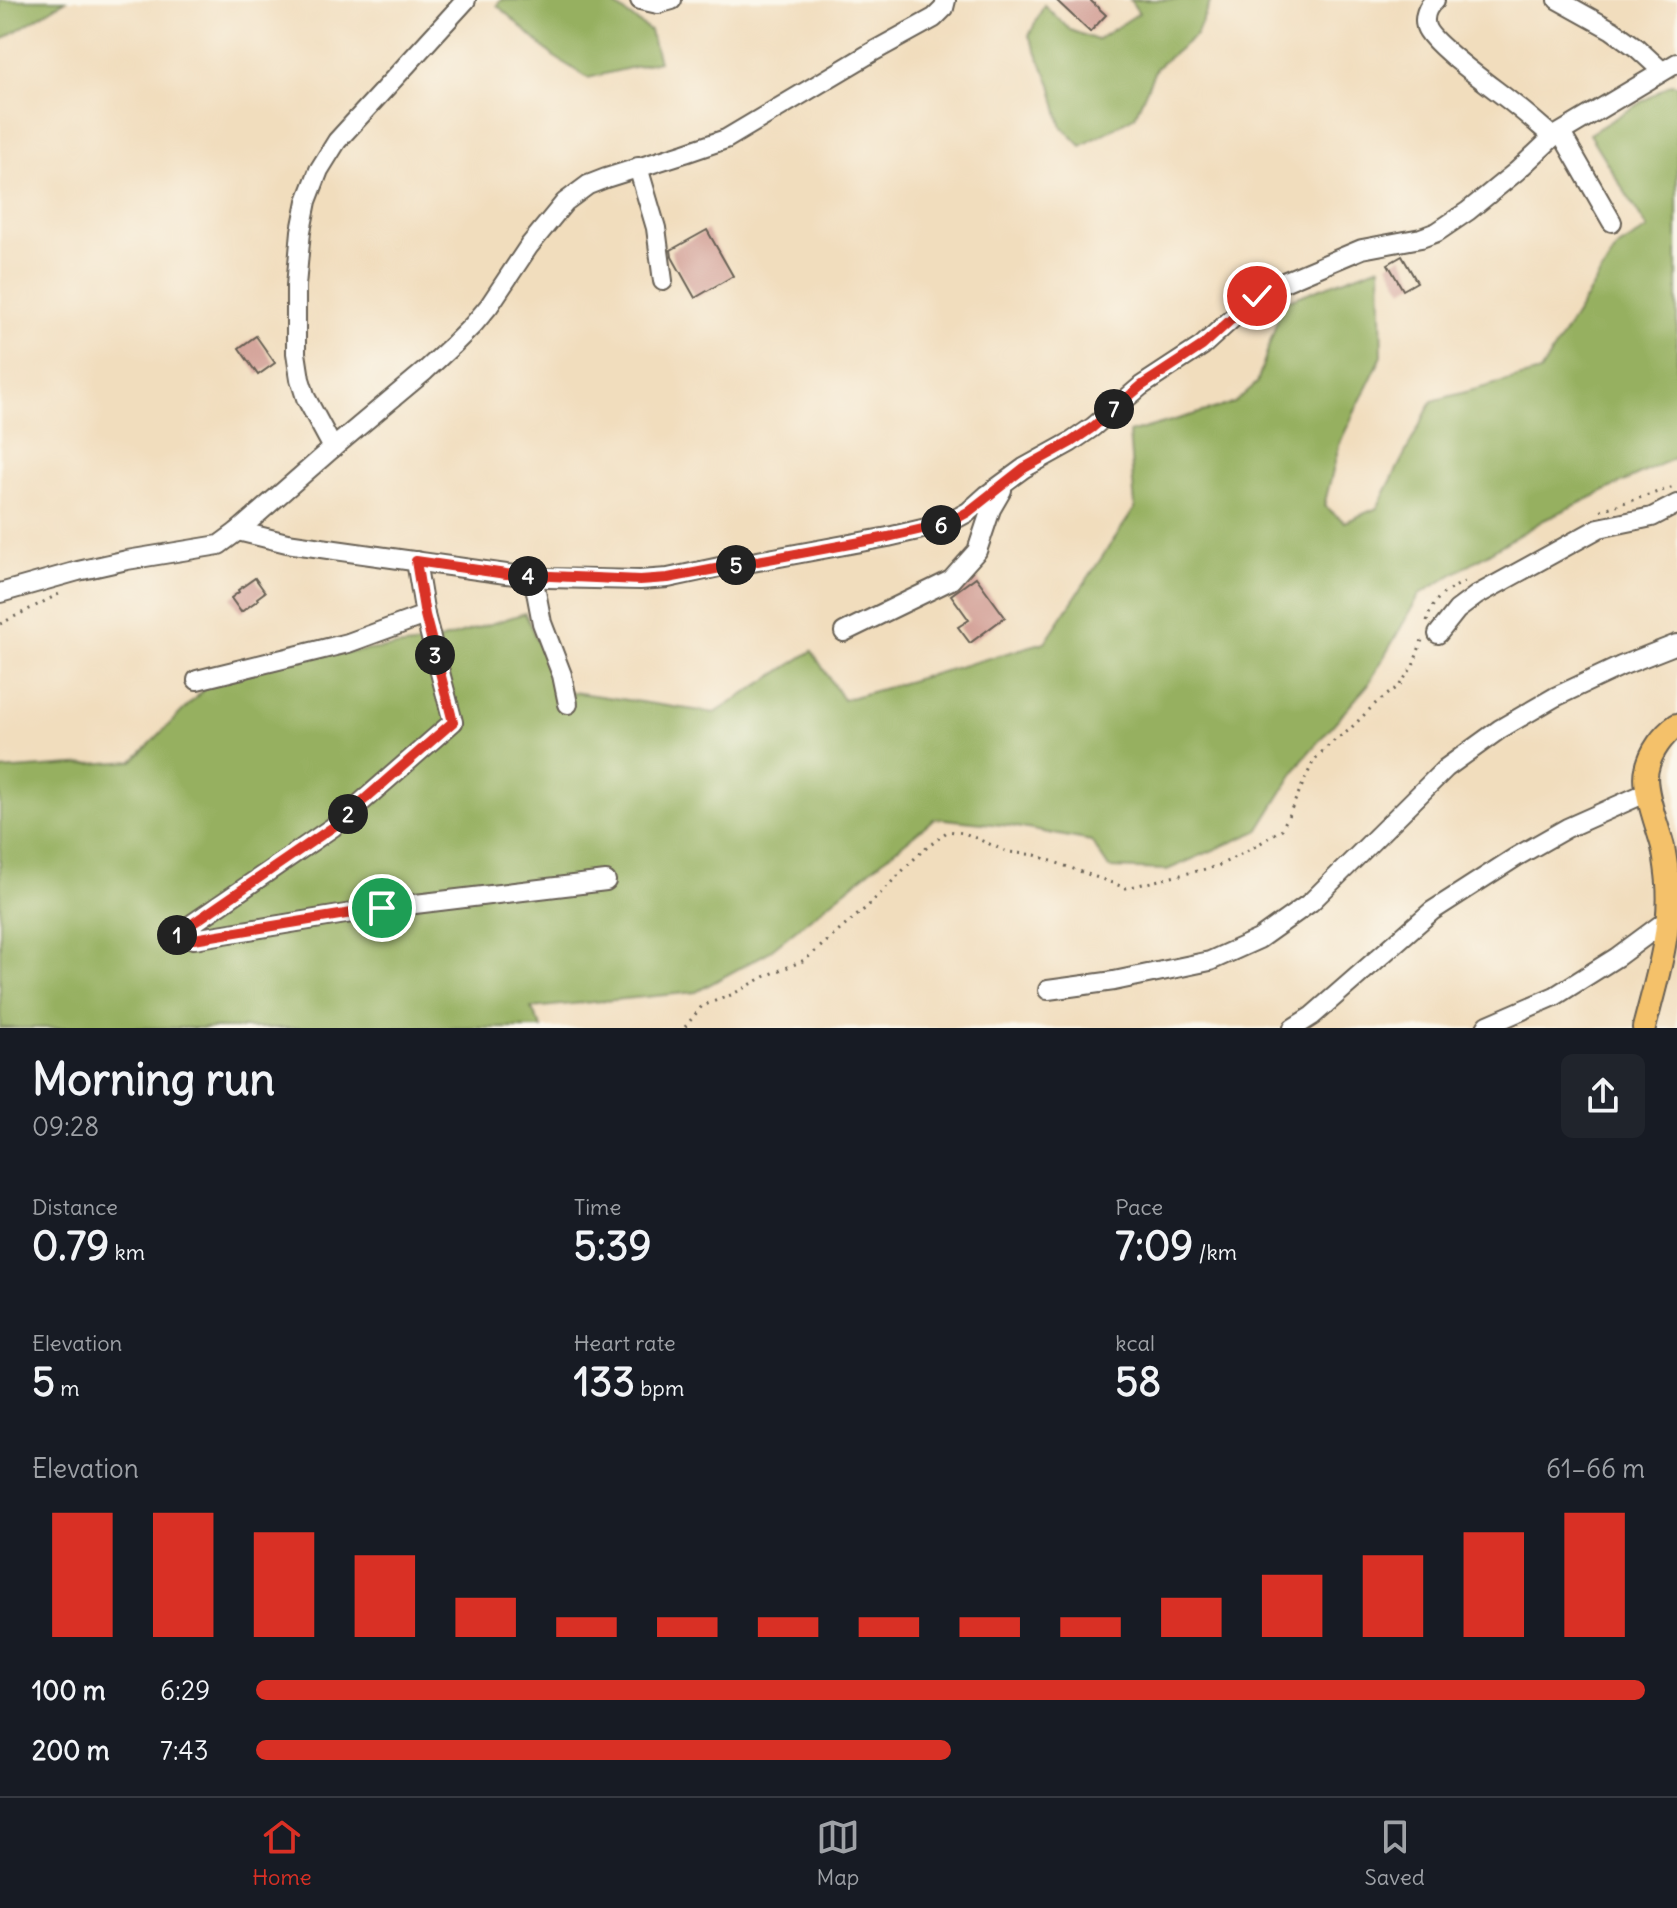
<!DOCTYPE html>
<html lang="en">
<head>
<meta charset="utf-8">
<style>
  :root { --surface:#171b24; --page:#20242c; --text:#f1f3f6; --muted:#9ea1a6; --line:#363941; --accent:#d93025 }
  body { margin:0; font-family:Delius,sans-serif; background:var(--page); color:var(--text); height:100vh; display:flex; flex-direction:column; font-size:30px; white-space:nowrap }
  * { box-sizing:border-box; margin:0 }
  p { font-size:26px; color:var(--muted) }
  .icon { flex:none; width:44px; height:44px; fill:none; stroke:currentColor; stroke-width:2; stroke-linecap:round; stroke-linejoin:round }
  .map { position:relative; height:1028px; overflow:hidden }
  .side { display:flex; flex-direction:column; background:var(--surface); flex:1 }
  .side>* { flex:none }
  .pin { position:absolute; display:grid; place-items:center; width:68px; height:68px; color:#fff; margin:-34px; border:4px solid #fff; border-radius:50%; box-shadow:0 2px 8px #0007 }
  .km { position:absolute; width:40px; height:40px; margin:-20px; border-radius:50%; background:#222; color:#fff; font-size:22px; line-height:40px; text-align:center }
  .round { display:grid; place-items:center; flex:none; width:84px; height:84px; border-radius:12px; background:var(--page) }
  .summary { display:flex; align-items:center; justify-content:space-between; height:136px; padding:0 32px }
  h1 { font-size:44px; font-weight:700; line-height:60px }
  .stats { display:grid; grid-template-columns:repeat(3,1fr); gap:12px; height:136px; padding:8px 32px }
  .stats div { display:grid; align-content:center }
  .stats b { font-size:40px; font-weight:700 }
  .stats small { font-size:22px; font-weight:400 }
  .stats p { font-size:22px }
  .chart { height:224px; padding:16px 32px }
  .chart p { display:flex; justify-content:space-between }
  .chart svg { width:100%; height:144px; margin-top:8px; stroke:var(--accent); stroke-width:6 }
  ul { padding:0 32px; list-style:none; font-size:26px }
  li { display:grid; grid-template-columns:128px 96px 1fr; align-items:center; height:60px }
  li i { height:20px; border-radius:10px; background:var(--accent) }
  .tabs { display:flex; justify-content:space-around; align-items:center; height:112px; border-top:2px solid var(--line); background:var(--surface); font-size:22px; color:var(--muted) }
  .tabs a { display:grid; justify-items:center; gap:4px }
  .tabs .active { color:var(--accent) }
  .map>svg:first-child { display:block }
</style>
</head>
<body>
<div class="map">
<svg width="1677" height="1028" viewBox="0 0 1677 1028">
  <rect width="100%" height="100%" fill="#fbf7ec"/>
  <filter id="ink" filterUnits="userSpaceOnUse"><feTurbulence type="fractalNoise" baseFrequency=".0125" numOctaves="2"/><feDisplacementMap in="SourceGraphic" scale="16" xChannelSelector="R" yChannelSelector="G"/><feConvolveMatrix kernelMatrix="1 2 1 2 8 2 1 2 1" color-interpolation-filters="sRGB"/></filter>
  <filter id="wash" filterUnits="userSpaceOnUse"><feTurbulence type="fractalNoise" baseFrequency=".006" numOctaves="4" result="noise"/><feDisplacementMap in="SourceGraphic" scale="32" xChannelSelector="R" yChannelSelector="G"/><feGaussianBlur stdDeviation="1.8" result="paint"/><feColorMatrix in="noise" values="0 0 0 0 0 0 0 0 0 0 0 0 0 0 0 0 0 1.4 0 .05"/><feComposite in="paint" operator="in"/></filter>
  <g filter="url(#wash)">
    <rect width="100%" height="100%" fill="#f1ddbd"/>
    <g fill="#96b061" stroke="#59663e" stroke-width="2">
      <path d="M0 0H66L0 41Z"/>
      <path d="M501 0H608L650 31 659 61 588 78 553 56 497 5Z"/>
      <path d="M1130 0H1210V3L1196 35 1156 68 1135 116 1081 146 1061 125 1051 84 1029 36 1044 5 1070 30 1097 40 1139 13Z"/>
      <path d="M1671 84 1677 85V451L1674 458 1544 520 1420 594 1368 685 1302 760 1258 831 1167 870 1109 868 1091 841 1011 826 935 818 767 953 696 992 531 1008 542 1028H0V770L133 761 227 666 430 643 525 613 559 690 715 713 812 651 843 700 1045 642 1135 508 1129 433 1234 403 1257 383 1283 302 1380 266 1382 356 1340 442 1324 506 1345 522 1377 508 1432 401 1540 372 1617 248 1648 229 1589 134Z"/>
    </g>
    <g id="blocks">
      <g fill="#d29e94">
        <path d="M1056 0H1090L1106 15 1090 32Z"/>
        <path d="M707 230 733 276 695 298 672 257 671 250Z"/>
        <path d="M1402 256 1417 282 1403 290 1388 264Z"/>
        <path d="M256 336 275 363 258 375 239 348Z"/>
        <path d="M976 577 1005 617 970 643 958 627 969 620 951 595Z"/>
        <path d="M255 578 265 592 257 598 258 600 241 612 231 598 239 592 238 590Z"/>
      </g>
    </g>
  </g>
  <g filter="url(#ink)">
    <use href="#blocks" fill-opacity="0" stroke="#676054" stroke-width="2"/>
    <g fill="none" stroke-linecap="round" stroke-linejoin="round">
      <g stroke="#676054" stroke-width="22">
        <g id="minor">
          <path d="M640 0 658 4 672 0"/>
          <path d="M1435 0C1427 7 1423 17 1426 27 1432 45 1497 90 1515 105 1528 115 1540 126 1553 137L1677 63"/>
          <path d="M1558 0 1612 30 1637 48 1662 71"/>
          <path d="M1561 133 1612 222"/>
          <path d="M638 167 656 228 663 281"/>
          <path d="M333 448 306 398 300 379 296 353V286L301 231 307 201 319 170 337 141 466 0"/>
          <path d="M238 531 287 543 335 550 506 574 548 578 640 580 668 578 724 566 747 563 888 537 948 523 968 512 987 495 1024 468 1071 442 1093 427 1141 386 1202 346 1257 296 1279 284 1362 249 1421 238 1437 232 1468 211 1517 171 1553 137"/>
          <path d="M533 576 542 623 562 675 568 704"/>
          <path d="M0 593 78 571 127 560 219 545 238 531 333 448 425 371 453 345 473 325 489 306 529 246 565 202 588 185 606 178 685 153 726 139 874 51 934 18 944 8 946 0"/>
          <path d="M425 615 453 722 333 827 176 935 194 939 382 908 606 881"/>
          <path d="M844 632 951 580 977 551 991 509 1002 490"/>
          <path d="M1438 634 1457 610 1477 595 1530 566 1599 528 1652 517 1677 504"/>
          <path d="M197 680 348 643 425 615 416 561"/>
          <path d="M1048 990 1114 981 1210 961 1259 939 1311 902 1446 768 1500 729 1555 697 1621 666 1677 644"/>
          <path d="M1293 1028 1312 1016 1432 911 1516 857 1567 828 1648 792"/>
          <path d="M1486 1028 1488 1025 1555 996 1617 957 1667 920"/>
        </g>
      </g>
      <g stroke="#676054" stroke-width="26">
        <path id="major" d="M1644 1028C1656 981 1672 932 1668 883 1667 871 1665 858 1663 847 1658 827 1642 788 1647 769 1651 751 1663 735 1677 725"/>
      </g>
      <g stroke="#676054" stroke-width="3" stroke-dasharray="2 6" stroke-linecap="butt">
        <path d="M1601 510 1677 486"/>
        <path d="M1427 622C1433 595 1447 591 1470 579"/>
        <path d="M0 624 59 594"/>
        <path d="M685 1027 702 1006 731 995 768 975 805 960 868 906 919 854 948 831 964 833 1008 852 1035 855 1126 888 1218 866 1256 846 1282 829 1314 760 1331 743 1348 731 1375 704 1399 686 1413 666 1423 637"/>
      </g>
      <use href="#minor" stroke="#fff" stroke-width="18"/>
      <use href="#major" stroke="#f4c16b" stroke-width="22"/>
    </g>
  </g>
  <g fill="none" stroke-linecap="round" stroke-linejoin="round" filter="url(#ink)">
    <g stroke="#fff" stroke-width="16">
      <path id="route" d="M382 908 194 939 176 935 333 827 453 722 425 615 416 561 506 574 640 580 668 578 747 563 888 537 948 523 968 512 1024 468 1071 442 1093 427 1141 386 1202 346 1257 296"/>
    </g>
    <use href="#route" stroke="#d93025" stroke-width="10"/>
  </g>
</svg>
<div class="pin" style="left:382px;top:908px;background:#1e9e55"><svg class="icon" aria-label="arrive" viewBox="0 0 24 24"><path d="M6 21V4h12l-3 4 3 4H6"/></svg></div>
<div class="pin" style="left:1257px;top:296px;background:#d93025"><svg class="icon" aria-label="check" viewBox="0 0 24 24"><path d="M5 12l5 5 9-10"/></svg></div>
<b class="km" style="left:177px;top:935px">1</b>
<b class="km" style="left:348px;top:814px">2</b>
<b class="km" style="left:435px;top:655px">3</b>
<b class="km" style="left:528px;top:576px">4</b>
<b class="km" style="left:736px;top:565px">5</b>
<b class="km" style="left:941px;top:525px">6</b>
<b class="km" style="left:1114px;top:409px">7</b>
</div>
<section class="side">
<div class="summary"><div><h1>Morning run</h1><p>09:28</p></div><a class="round"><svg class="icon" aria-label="share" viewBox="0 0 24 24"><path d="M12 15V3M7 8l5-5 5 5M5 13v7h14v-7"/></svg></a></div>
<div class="stats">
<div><p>Distance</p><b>0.79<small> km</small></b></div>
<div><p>Time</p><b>5:39</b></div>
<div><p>Pace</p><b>7:09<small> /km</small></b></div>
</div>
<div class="stats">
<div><p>Elevation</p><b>5<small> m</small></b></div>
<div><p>Heart rate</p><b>133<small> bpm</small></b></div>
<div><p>kcal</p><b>58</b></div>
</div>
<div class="chart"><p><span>Elevation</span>61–66 m</p>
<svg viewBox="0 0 160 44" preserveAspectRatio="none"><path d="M5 44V6M15 44V6M25 44V12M35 44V19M45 44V32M55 44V38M65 44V38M75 44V38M85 44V38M95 44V38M105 44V38M115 44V32M125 44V25M135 44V19M145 44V12M155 44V6"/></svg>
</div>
<ul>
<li><b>100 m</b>6:29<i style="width:100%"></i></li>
<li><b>200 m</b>7:43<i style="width:50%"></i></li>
</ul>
</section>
<nav class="tabs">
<a class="active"><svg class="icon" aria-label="home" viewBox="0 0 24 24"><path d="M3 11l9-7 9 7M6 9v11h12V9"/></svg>Home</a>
<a><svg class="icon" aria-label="map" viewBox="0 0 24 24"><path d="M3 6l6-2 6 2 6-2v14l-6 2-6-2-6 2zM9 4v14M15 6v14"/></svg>Map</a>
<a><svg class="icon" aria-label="saved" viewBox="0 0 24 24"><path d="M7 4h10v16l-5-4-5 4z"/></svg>Saved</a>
</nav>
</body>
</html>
